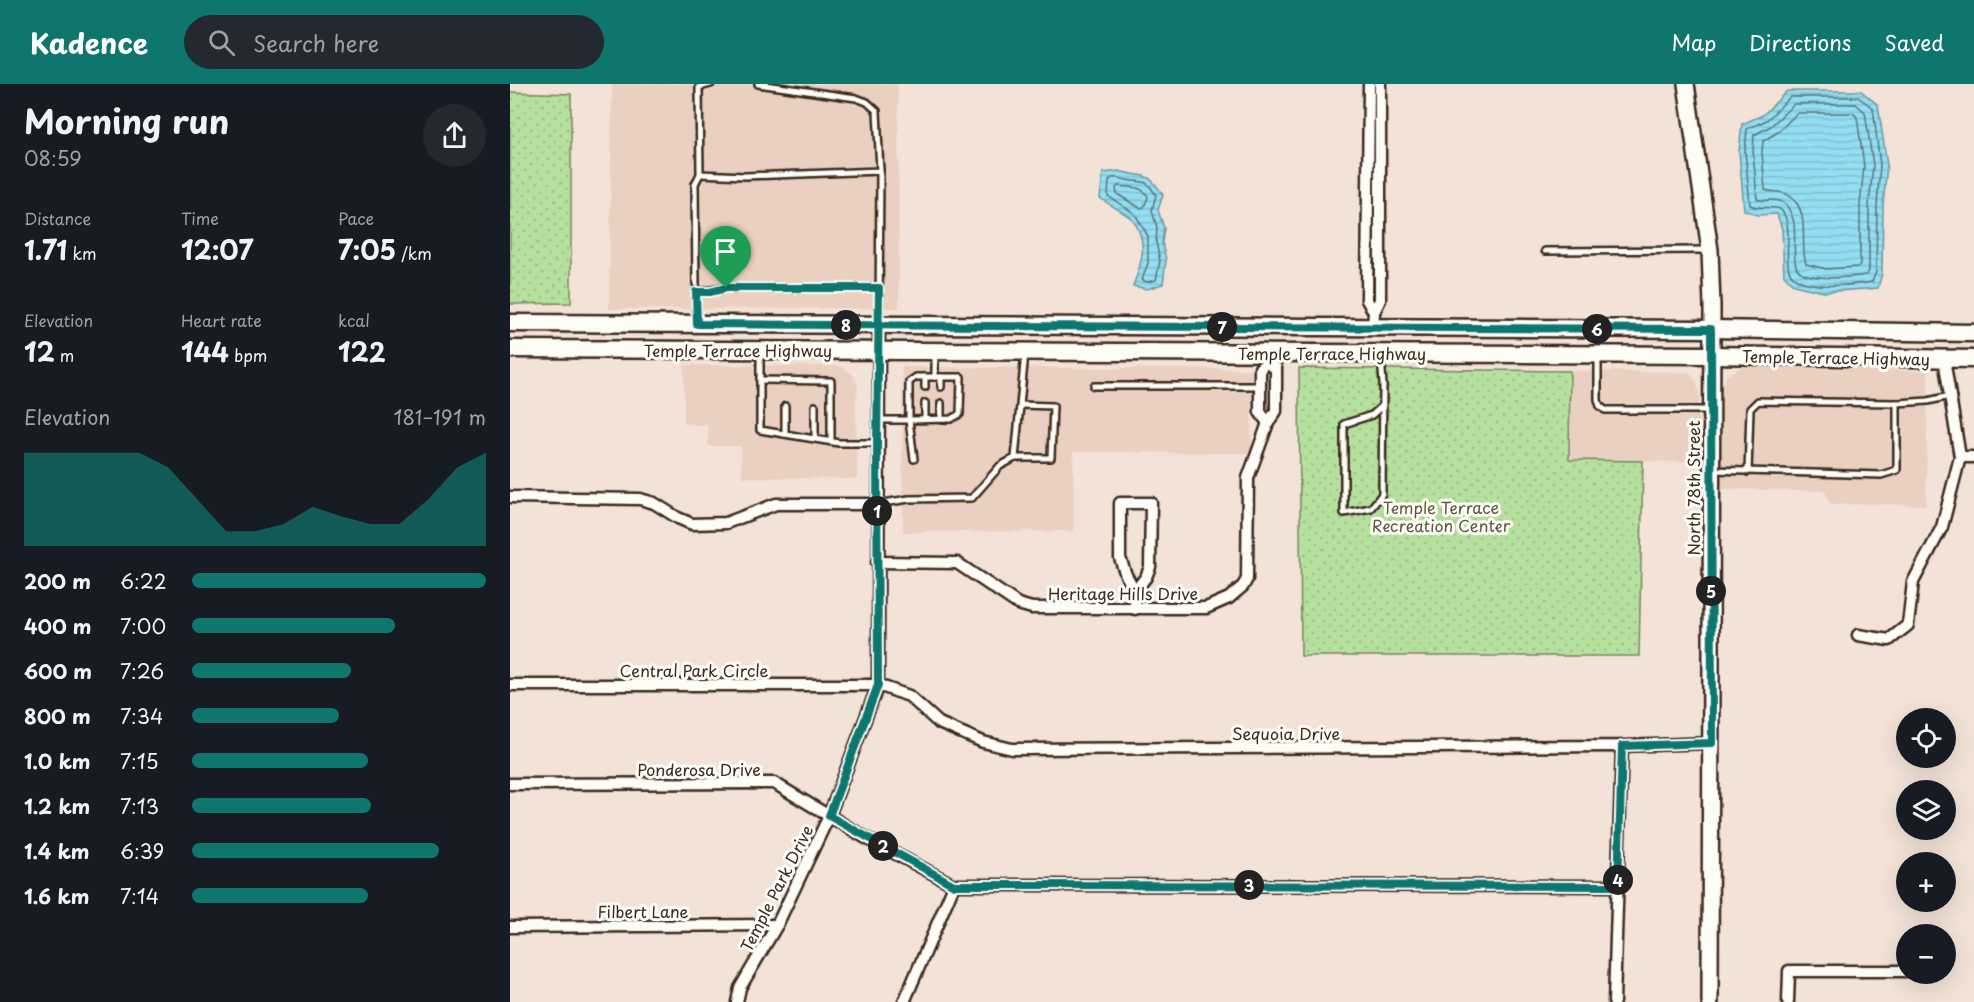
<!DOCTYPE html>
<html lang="en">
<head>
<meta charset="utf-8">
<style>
  :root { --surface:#171b24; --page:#242831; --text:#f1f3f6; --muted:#9ea1a6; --accent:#0f766e }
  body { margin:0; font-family:"Playpen Sans",sans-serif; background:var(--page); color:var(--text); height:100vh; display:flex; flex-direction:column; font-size:22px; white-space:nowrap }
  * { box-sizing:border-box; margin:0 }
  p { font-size:20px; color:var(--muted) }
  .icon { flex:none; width:33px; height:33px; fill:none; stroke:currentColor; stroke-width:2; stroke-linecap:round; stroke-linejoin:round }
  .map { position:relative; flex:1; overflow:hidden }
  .side { display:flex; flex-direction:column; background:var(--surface); width:510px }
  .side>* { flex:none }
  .fabs { position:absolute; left:1386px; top:624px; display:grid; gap:12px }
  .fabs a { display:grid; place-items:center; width:60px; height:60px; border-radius:50%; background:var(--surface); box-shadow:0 6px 24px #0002; font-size:30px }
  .pin { position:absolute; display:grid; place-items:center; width:51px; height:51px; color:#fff; margin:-62px -26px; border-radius:50% 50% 50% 0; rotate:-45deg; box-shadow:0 0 6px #0007 }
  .pin .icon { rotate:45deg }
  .km { position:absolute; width:30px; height:30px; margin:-15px; border-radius:50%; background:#222; color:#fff; font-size:16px; line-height:30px; text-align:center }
  .round { display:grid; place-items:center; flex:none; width:63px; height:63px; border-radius:32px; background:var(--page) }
  .head { display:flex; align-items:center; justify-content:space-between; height:102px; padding:0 24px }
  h1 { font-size:33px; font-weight:700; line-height:45px }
  .stats { display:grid; grid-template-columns:repeat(3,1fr); gap:9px; height:102px; padding:6px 24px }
  .stats div { display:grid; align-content:center }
  .stats b { font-size:26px; font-weight:700 }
  .stats small { font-size:16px; font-weight:400 }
  .stats p { font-size:16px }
  .chart { height:168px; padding:12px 24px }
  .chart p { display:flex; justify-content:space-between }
  .chart svg { width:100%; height:108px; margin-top:6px; fill:var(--accent); opacity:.7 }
  ul { padding:0 24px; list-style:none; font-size:20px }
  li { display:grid; grid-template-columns:96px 72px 1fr; align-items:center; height:45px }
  li i { height:15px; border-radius:8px; background:var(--accent) }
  header { display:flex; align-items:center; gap:36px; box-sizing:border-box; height:84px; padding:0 30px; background:var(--accent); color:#fff }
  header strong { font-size:28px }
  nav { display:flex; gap:33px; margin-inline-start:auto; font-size:21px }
  .search { width:420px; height:54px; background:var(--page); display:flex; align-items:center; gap:15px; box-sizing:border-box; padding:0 21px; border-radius:33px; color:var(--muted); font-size:22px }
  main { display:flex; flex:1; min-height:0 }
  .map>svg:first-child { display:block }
</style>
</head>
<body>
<header>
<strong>Kadence</strong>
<div class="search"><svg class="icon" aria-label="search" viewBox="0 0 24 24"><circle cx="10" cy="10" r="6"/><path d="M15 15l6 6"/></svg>Search here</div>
<nav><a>Map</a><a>Directions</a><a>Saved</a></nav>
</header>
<main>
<section class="side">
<div class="head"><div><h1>Morning run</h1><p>08:59</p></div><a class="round"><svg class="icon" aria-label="share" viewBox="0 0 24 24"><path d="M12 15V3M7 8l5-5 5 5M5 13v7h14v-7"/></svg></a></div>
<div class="stats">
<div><p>Distance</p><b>1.71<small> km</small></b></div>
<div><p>Time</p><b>12:07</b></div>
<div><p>Pace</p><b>7:05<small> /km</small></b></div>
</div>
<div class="stats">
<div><p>Elevation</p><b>12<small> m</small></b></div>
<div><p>Heart rate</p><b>144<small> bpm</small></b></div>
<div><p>kcal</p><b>122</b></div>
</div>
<div class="chart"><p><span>Elevation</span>181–191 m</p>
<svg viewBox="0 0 160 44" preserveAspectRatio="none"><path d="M0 44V6L10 6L20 6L30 6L40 6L50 12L60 25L70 38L80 38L90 35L100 28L110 32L120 35L130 35L140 25L150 12L160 6V44z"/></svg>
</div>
<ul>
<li><b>200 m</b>6:22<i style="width:100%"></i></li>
<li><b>400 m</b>7:00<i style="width:69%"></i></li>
<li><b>600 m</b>7:26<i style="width:54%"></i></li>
<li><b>800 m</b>7:34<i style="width:50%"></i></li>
<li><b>1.0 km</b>7:15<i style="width:60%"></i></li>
<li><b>1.2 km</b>7:13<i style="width:61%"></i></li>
<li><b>1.4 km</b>6:39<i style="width:84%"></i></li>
<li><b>1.6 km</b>7:14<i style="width:60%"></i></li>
</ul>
</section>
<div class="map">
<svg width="1464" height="918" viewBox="0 0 1464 918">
  <defs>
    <pattern id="grass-dots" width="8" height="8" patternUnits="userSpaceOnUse" patternTransform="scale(1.5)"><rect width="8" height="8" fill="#b5e09e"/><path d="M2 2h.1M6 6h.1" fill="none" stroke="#9dc088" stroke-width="1.8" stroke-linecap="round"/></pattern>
    <pattern id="water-rules" width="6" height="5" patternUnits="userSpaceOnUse" patternTransform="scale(1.5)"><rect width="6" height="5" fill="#92def3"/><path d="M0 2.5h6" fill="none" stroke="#7fbfd0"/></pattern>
  </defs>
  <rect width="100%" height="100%" fill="#f2e2d7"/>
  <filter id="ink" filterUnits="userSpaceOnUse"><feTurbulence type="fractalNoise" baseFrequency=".0167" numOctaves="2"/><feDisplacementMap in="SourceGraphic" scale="12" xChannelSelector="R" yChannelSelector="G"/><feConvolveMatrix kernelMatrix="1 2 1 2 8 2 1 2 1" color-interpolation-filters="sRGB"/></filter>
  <g filter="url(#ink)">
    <g fill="#ead0c1">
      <path d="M102 0H388L389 224 99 225Z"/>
      <path d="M174 281 330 282 336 285 342 290 348 302 346 318 347 395 232 393 231 362H198V341L174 340Z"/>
      <path d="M1237 282 1418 287 1416 421 1320 420 1315 407 1211 405 1212 302 1217 291 1231 283Z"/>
      <path d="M392 283 742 285 741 369 563 368 564 447 393 448Z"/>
      <path d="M1061 287 1179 288 1186 296 1189 309 1188 378 1060 376Z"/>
    </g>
    <g fill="url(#grass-dots)" stroke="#78855e" stroke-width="1.5">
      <path d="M0 8 61 10V219L0 220Z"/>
      <path d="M789 284 1060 287 1059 376 1133 377 1129 572H791Z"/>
    </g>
    <g fill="url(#water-rules)" stroke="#6f969e" stroke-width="1.5">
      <path d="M1277 7H1351L1368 21 1377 81 1373 122 1372 189 1368 204 1314 208 1284 201 1274 191 1272 145 1267 130 1248 131 1234 126 1229 67 1232 40 1253 31Z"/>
      <path d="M609 87C634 95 636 84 653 111L648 126 654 144 652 158 656 176 653 200 637 205 623 202C632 179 639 157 622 135 617 130 598 120 590 114L593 89Z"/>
    </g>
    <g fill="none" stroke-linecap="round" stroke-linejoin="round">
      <g stroke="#5e7273" stroke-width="1.5">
        <path d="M1280 13H1348L1363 24 1370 81 1367 122 1366 188 1362 198C1344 201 1286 208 1279 186 1276 176 1278 163 1278 153 1278 146 1277 132 1271 126 1266 121 1249 126 1240 121L1235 67 1237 45 1257 36Z"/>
        <path d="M1284 20H1346L1355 28 1363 81 1359 121V187L1356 191C1342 193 1291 199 1286 182 1282 167 1287 150 1283 135 1281 129 1279 123 1274 119 1266 113 1255 119 1247 115L1243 67 1244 51 1261 42Z"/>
        <path d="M1287 29H1343L1347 33 1354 82 1350 121V181L1348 183 1316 185 1296 180C1289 159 1302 126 1278 111 1271 106 1262 109 1255 106L1252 68 1253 57 1268 48Z"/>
        <path d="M602 94C608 93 611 95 617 96 634 100 634 92 646 111L642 126 647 144 646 158 650 177 646 196 637 198 632 196 638 179V152L625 130 598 112 599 97Z"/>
        <path d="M608 102C620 104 632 101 638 113L634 123 630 124 607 110 606 104Z"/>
      </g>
      <g stroke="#3b2a1e" stroke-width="10">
        <g id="lane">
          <path d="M248 0 346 14 357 18 367 27 370 87 369 239"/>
          <path d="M190 90 235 92 370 87"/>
          <path d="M1035 167 1198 166"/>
          <path d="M186 200 185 100 190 90 189 3 201 0"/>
          <path d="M187 238 186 208 216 204H369"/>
          <path d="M250 268V346L329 359H367"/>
          <path d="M871 271 873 301 872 410 861 424 834 429V340L862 331 873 321"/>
          <path d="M1088 272V316L1090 322 1095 326H1199"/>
          <path d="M415 293V303"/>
          <path d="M250 296 321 297V357"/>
          <path d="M584 302H750"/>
          <path d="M431 303V293"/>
          <path d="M431 319V335"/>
          <path d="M1387 319 1418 317 1440 312"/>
          <path d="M275 322V350"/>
          <path d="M305 322V354"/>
          <path d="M415 335V319"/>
          <path d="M369 336H399V298L406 293H425V271"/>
          <path d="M505 374H541L543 322 511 321"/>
          <path d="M404 375 399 336 441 335 450 330 451 293H425"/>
          <path d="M1202 386 1371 391 1387 386V319L1248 317 1240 325 1238 388"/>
          <path d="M367 420 399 415 462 414 490 382 505 374 515 269"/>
        </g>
      </g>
      <g stroke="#3b2a1e" stroke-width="15">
        <g id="street">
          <path d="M859 0 857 216 864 228"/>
          <path d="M863 244 864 228 870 216V0"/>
          <path d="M756 279 750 284V328L758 339"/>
          <path d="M1450 373H1464"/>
          <path d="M0 413 130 415 144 419 168 434 182 440 216 439 266 420H367"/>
          <path d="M367 478 447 479 508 520 522 524H696L719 514 733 502 737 495 738 394 758 339 766 327V284L756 279"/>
          <path d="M625 507 636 493 640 483 641 419H610V474L616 491 625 507V525"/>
          <path d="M1348 551 1379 556 1398 541 1403 498 1432 443 1450 373 1434 275"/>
          <path d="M0 601H368L399 612 429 639 473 658 502 665 1112 662 1202 659"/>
          <path d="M0 700 264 699 356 754 444 801 1108 802"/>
          <path d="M0 843 267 841"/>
          <path d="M227 918 230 904 267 841 319 732 368 601 369 241"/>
          <path d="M394 918 444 801"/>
          <path d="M1104 918 1112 662"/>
          <path d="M1278 918 1279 887H1396"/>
        </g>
      </g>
      <g stroke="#3b2a1e" stroke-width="20">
        <path id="secondary" d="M1176 0 1200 166 1202 222 1200 918"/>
      </g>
      <g stroke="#3b2a1e" stroke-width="21">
        <g id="primary">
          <path d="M0 239 1201 245 1464 249"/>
          <path d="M0 265 1201 271 1464 275"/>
        </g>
      </g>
      <use href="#lane" stroke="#fdfcf7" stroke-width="5"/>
      <use href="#street" stroke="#fdfcf7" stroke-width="10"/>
      <use href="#secondary" stroke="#fdfcf7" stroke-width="15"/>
      <use href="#primary" stroke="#fdfcf7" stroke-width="16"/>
    </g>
  </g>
  <g fill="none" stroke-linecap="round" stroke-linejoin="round" filter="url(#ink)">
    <g stroke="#fff" stroke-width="12">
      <path id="route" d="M216 204H369L367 359 368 601 319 732 444 801 1108 802 1112 662 1202 659 1201 245 481 242 187 240 186 208H200L216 204"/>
    </g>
    <use href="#route" stroke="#0f766e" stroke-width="8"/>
  </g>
  <g text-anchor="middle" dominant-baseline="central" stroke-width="6" stroke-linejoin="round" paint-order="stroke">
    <g font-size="16" fill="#3b2a1e" stroke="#fdfcf7">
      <text x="228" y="266">Temple Terrace Highway</text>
      <text x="822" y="269">Temple Terrace Highway</text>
      <text transform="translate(1326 273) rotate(1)">Temple Terrace Highway</text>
      <text transform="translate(1183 404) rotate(-90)">North 78th Street</text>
      <text x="613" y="509">Heritage Hills Drive</text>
      <text x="184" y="586">Central Park Circle</text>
      <text x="776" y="649">Sequoia Drive</text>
      <text x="189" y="685">Ponderosa Drive</text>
      <text transform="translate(266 804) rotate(-63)">Temple Park Drive</text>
      <text x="133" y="827">Filbert Lane</text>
    </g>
    <g font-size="16" fill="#5a583e" stroke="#fdfcf7">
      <text x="931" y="423">Temple Terrace<tspan x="931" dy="18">Recreation Center</tspan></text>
    </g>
  </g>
</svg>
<div class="fabs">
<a><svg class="icon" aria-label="locate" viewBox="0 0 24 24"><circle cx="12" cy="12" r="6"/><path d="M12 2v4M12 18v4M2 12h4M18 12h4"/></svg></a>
<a><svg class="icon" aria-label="layers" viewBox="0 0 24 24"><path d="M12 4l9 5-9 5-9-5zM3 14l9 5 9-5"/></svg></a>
<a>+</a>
<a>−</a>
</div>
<div class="pin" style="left:216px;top:204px;background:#1e9e55"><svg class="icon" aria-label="arrive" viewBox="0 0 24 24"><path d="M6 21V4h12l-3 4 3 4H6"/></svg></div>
<b class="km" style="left:367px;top:427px">1</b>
<b class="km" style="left:373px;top:762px">2</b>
<b class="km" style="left:739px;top:801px">3</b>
<b class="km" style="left:1108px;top:796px">4</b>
<b class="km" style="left:1201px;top:507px">5</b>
<b class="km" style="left:1087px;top:245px">6</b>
<b class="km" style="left:712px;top:243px">7</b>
<b class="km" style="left:336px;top:241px">8</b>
</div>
</main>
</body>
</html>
